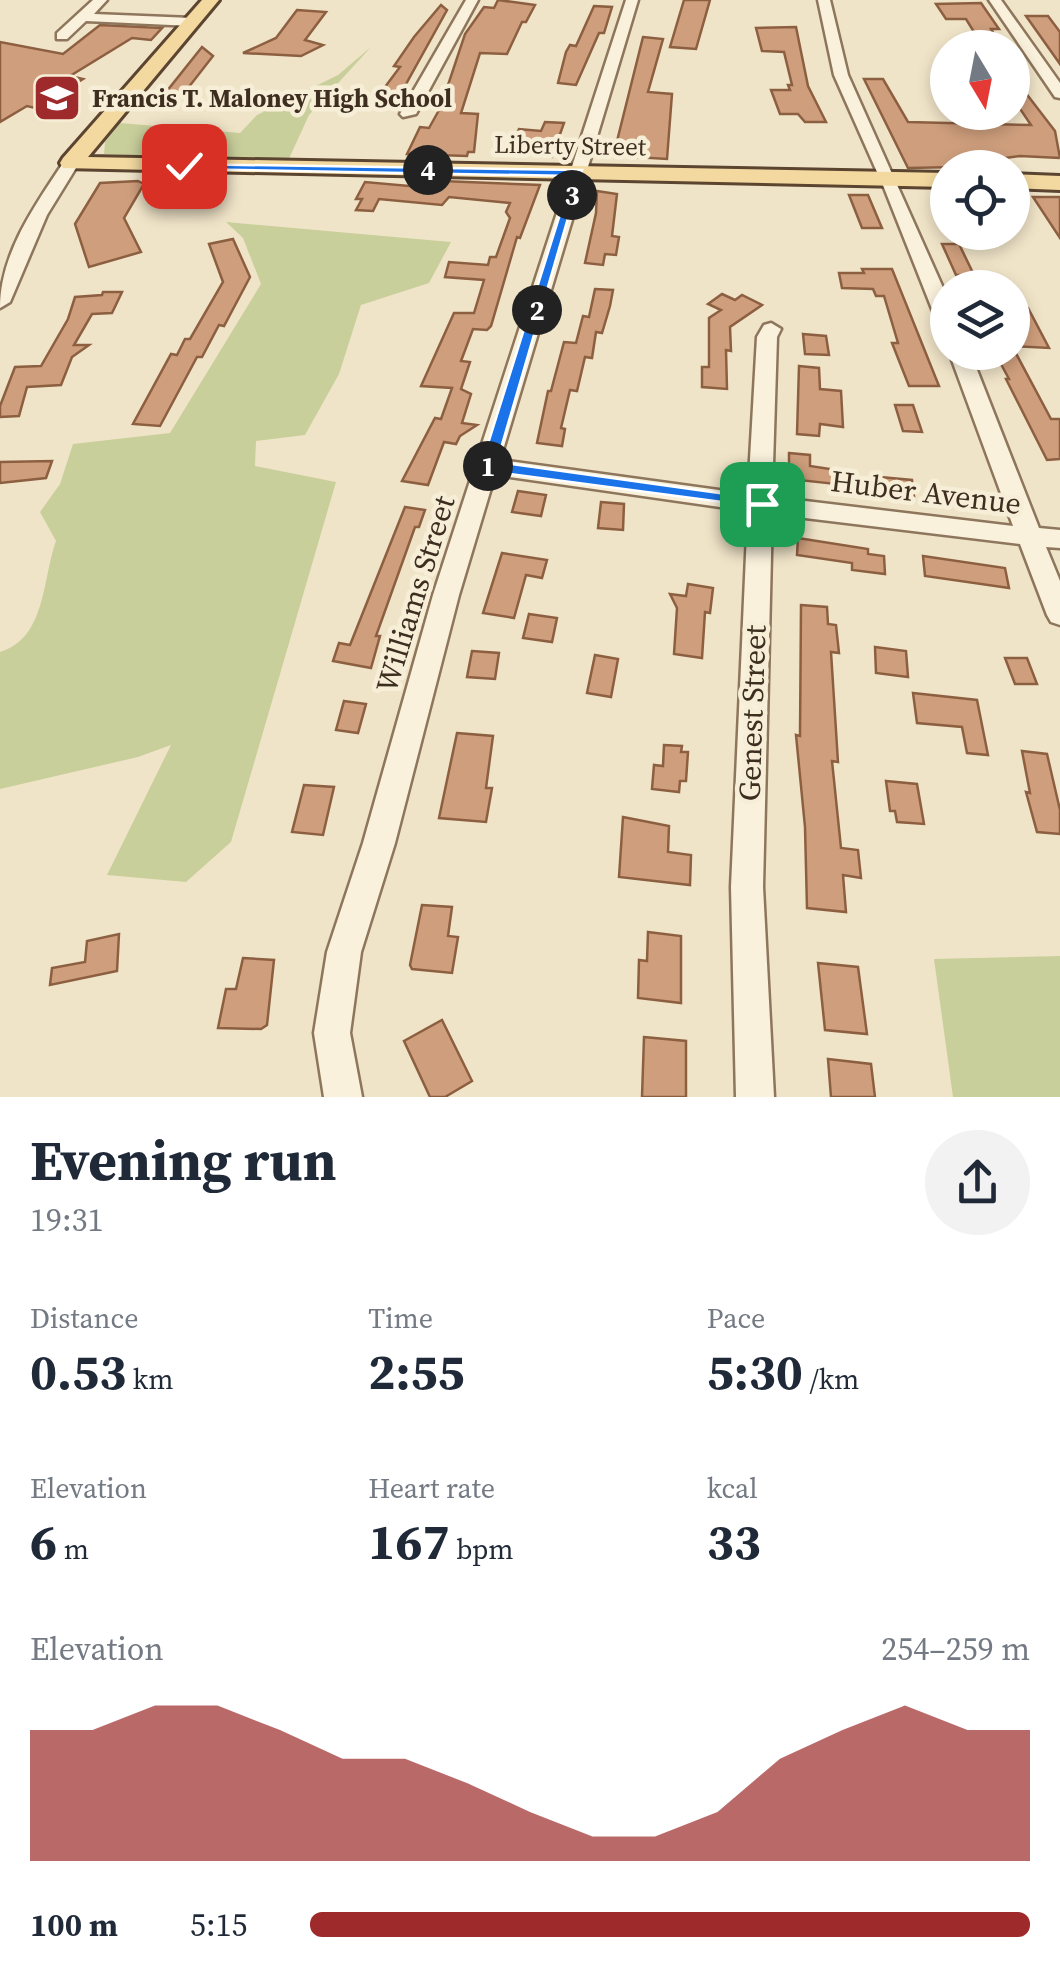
<!DOCTYPE html>
<html lang="en">
<head>
<meta charset="utf-8">
<style>
  :root { --surface:#fff; --page:#f2f2f3; --text:#1f2937; --muted:#747a83; --accent:#9e2a2b }
  body { margin:0; font-family:"Source Serif 4",serif; background:var(--page); color:var(--text); height:100vh; display:flex; flex-direction:column; font-size:38px; white-space:nowrap }
  * { box-sizing:border-box; margin:0 }
  p { font-size:32px; color:var(--muted) }
  .icon { flex:none; width:55px; height:55px; fill:none; stroke:currentColor; stroke-width:2; stroke-linecap:round; stroke-linejoin:round }
  .map { position:relative; height:1097px; overflow:hidden }
  .side { display:flex; flex-direction:column; background:var(--surface); flex:1 }
  .side>* { flex:none }
  .needle { width:65px; rotate:170deg }
  .tools { position:absolute; left:930px; top:30px; display:grid; gap:20px }
  .tools a { display:grid; place-items:center; width:100px; height:100px; border-radius:50%; background:var(--surface); box-shadow:0 5px 15px #0003; font-size:50px }
  .pin { position:absolute; display:grid; place-items:center; width:85px; height:85px; color:#fff; margin:-42px; border-radius:20px; box-shadow:0 5px 15px #0006 }
  .km { position:absolute; width:50px; height:50px; margin:-25px; border-radius:50%; background:#222; color:#fff; font-size:28px; line-height:50px; text-align:center }
  .round { display:grid; place-items:center; flex:none; width:105px; height:105px; border-radius:52px; background:var(--page) }
  .head { display:flex; align-items:center; justify-content:space-between; height:170px; padding:0 30px }
  h1 { font-size:55px; font-weight:700; line-height:75px }
  .stats { display:grid; grid-template-columns:repeat(3,1fr); gap:15px; height:170px; padding:10px 30px }
  .stats div { display:grid; align-content:center }
  .stats b { font-size:50px; font-weight:700 }
  .stats small { font-size:28px; font-weight:400 }
  .stats p { font-size:28px }
  .chart { height:280px; padding:20px 30px }
  .chart p { display:flex; justify-content:space-between }
  .chart svg { width:100%; height:180px; margin-top:10px; fill:var(--accent); opacity:.7 }
  ul { padding:0 30px; list-style:none; font-size:32px }
  li { display:grid; grid-template-columns:160px 120px 1fr; align-items:center; height:75px }
  li i { height:25px; border-radius:12px; background:var(--accent) }
  .map>svg:first-child { display:block }
</style>
</head>
<body>
<div class="map">
<svg width="1060" height="1097" viewBox="0 0 1060 1097">
  <rect width="100%" height="100%" fill="#f0e4c8"/>
  <g fill="#c9cf9b">
    <path d="M371 47 309 115 287 163 104 154 105 142 120 123 240 133 257 115 338 75Z"/>
    <path d="M226 222 451 242 429 283 361 305 339 374 305 435 256 441 255 466 336 482 231 842 186 882 107 875 171 745 138 757 0 789V652C46 638 42 580 56 541L40 512 60 484 73 444 170 433 261 284 243 238Z"/>
    <path d="M1060 956V1097H953L934 959Z"/>
  </g>
  <g fill="#cf9f7d" stroke="#8d5f41" stroke-width="2.5">
    <path d="M498 0 535 5 526 22H522L507 54 480 53 461 113 478 114 474 152H468L467 156 407 154 420 127 429 128 448 94H445L465 34 484 7 494 8Z"/>
    <path d="M684 0H710L696 49 670 47Z"/>
    <path d="M981 3 999 29H991L998 41 979 40 966 19H946L936 4Z"/>
    <path d="M441 5 447 10 401 93 393 105 373 103 400 67 394 66 414 37Z"/>
    <path d="M594 6 612 7 604 33H599L576 85 558 83 566 52 570 45 576 46Z"/>
    <path d="M297 10 326 12 305 40 323 45 301 56 243 53 276 38Z"/>
    <path d="M1026 16H1048L1060 32V64Z"/>
    <path d="M100 25 162 28 151 40 132 38 70 76 83 79 35 108 27 106 0 122V42L63 54Z"/>
    <path d="M796 27 808 86 826 122H805L798 114H780L771 90H790L788 85H792L784 52 762 51 756 28Z"/>
    <path d="M643 37 663 39 648 92 672 94 667 159 618 156 617 141Z"/>
    <path d="M202 47 213 56 181 97 163 96Z"/>
    <path d="M1012 75 1055 131 1060 158 1020 156 1005 158 1009 166 908 168 864 79H883L908 122 1031 125 1012 97Z"/>
    <path d="M545 122 564 123 552 157 536 155 532 153 534 147 511 146 519 129 541 131Z"/>
    <path d="M138 181 144 184 124 218 141 252 89 267 75 224 100 183Z"/>
    <path d="M442 181 540 185 520 238 517 237 491 326 487 330 473 329 461 361 470 362 461 389 471 394 462 423 477 425 460 436 456 444 444 442 428 485 402 481 435 418 441 419 452 388 421 386 454 313H474L484 280 445 277 449 262 488 265 490 257H496L510 218 506 212 510 203 449 197 442 205 379 199 373 211 356 210 362 199H356L365 182 409 186 411 182 440 185Z"/>
    <path d="M597 191 617 194 612 236 619 237 616 255 605 254 603 265 585 263 596 213Z"/>
    <path d="M849 195H868L882 228H862Z"/>
    <path d="M1033 197H1060V238Z"/>
    <path d="M233 239 250 277 224 326 219 325 202 357H197L160 426 133 424 171 354 177 355 185 339H190L223 282 209 244Z"/>
    <path d="M942 244H959L974 275H956Z"/>
    <path d="M862 269H892L939 386H909L892 343H898L884 296H876L873 289 842 288 839 273H864Z"/>
    <path d="M595 289 613 290 610 306 602 333 596 332 592 358 585 357 577 391 570 390 561 428 565 429 562 446 537 443 548 391H551L564 342 576 343 583 316 589 317Z"/>
    <path d="M103 292H122L112 313 92 314 74 345H89L72 357 61 385 27 387 19 416 0 417V406L15 367 41 366 68 319 75 297 102 295Z"/>
    <path d="M722 294 735 300 742 295 762 305 730 327 731 351 726 350 727 389 702 387V367H709V318L721 310 708 304Z"/>
    <path d="M1012 308H1028L1049 348 1012 346Z"/>
    <path d="M803 334 826 336 829 355 805 354Z"/>
    <path d="M1012 346 1051 419H1060V459L1047 460 1006 379H1009L995 353 1012 352Z"/>
    <path d="M799 366 819 368 820 389 841 391 843 427 820 424 819 436 797 434Z"/>
    <path d="M895 405H913L922 432 903 431Z"/>
    <path d="M789 453 810 455V466L856 473 854 486 789 479Z"/>
    <path d="M52 461 46 478 0 483V462Z"/>
    <path d="M880 477 912 480 914 496 882 492Z"/>
    <path d="M518 491 546 495 541 516 512 512Z"/>
    <path d="M601 502 624 504 623 530 598 528Z"/>
    <path d="M405 507 425 510 419 527H415L376 636H380L371 668 333 661 339 643 350 645Z"/>
    <path d="M798 538 868 549V554L884 556 885 574 852 570V563L797 555Z"/>
    <path d="M502 553 547 560 542 578 526 575 514 618 483 613Z"/>
    <path d="M923 556 1005 568 1009 588 925 576Z"/>
    <path d="M688 584 713 588 710 613 705 612 702 658 674 654 677 608 670 594 686 596Z"/>
    <path d="M801 605 827 607 828 624 836 625 839 653 831 652 838 762 832 761 841 848 858 850 861 878 843 875 846 912 807 908 805 827 796 735 800 736Z"/>
    <path d="M529 614 557 618 552 642 523 638Z"/>
    <path d="M875 647 906 651 908 677 876 673Z"/>
    <path d="M472 651 499 653 495 679 467 677Z"/>
    <path d="M595 655 618 659 611 697 587 693Z"/>
    <path d="M1005 658H1027L1037 684H1015Z"/>
    <path d="M913 693 977 700 988 755 967 753 962 727 917 723Z"/>
    <path d="M344 701 366 704 358 733 336 730Z"/>
    <path d="M457 733 493 736 486 788H492L486 822 439 818Z"/>
    <path d="M664 745 682 746 681 752H688L686 781H680L679 792 652 789 654 765 663 766Z"/>
    <path d="M1022 751 1047 754 1060 810V834L1037 832 1026 792 1030 793Z"/>
    <path d="M886 781 917 784 924 824 897 822 895 811H890Z"/>
    <path d="M304 785 334 787 323 835 292 832Z"/>
    <path d="M623 817 669 826 668 852 691 855 690 885 619 877Z"/>
    <path d="M422 905 452 907 448 936 458 937 452 973 412 969 410 965Z"/>
    <path d="M648 932 681 936V1003L638 998 639 960 647 961Z"/>
    <path d="M119 934 117 971 50 985 52 968 85 962 87 941Z"/>
    <path d="M243 958 274 960 267 1025 261 1029 218 1028 226 989H236Z"/>
    <path d="M818 963 858 967 867 1034 825 1030Z"/>
    <path d="M442 1020 472 1081 445 1097H430L404 1041Z"/>
    <path d="M644 1037 686 1041V1097H642Z"/>
    <path d="M828 1059 871 1064 875 1097H831Z"/>
  </g>
  <g fill="none" stroke-linecap="round" stroke-linejoin="round">
    <g stroke="#8d765c" stroke-width="5">
      <g id="minor">
        <path d="M93 0H107L94 14 192 18 199 22 192 26 86 21 67 39H57V33Z"/>
        <path d="M466 0H478L416 114 403 117 400 114Z"/>
        <path d="M626 0H638L500 460 748 494 757 337 764 325 771 323 781 329 777 337 772 497 1013 526 949 352H970L1039 528 1060 530V548L1046 547 1060 581V625L1051 622 1047 615 1020 544 772 514 763 887 774 1097H736L731 887 748 511 495 475 459 595 395 843 361 952 350 1033 362 1097H324L314 1033 327 952 363 843 433 595Z"/>
        <path d="M818 0H830L848 75 948 299V330L938 324 885 190 834 75Z"/>
        <path d="M989 0H1001L1060 83V98L1055 97Z"/>
        <path d="M65 160 79 163 47 215 10 302 0 308C0 253 36 204 65 160Z"/>
      </g>
    </g>
    <g stroke="#5b4430" stroke-width="6">
      <g id="major">
        <path d="M202 0H219L88 157 948 173V187L63 168 60 163 63 158Z"/>
        <path d="M1012 174 1060 176V190L1012 188Z"/>
      </g>
    </g>
    <use href="#minor" fill="#faf1dc" fill-rule="evenodd"/>
    <use href="#major" fill="#f3d9a0" fill-rule="evenodd"/>
  </g>
  <path fill="#1a73e8" stroke="#fff" stroke-width="2.5" d="M180 164 582 170 497 462 762 499 770 504 768 508 488 471 481 466 572 176 184 169Z"/>
  <defs>
    <g id="school-square" transform="scale(2.5)"><rect x="-9" y="-9" width="18" height="18" rx="4" fill="#9e2a2b" stroke="#f7eed8"/><path d="M0-5L7-2L0 1L-7-2ZM-4 1L0 2.5L4 1V4Q0 6-4 4Z" fill="#fff"/></g>
  </defs>
  <g fill-rule="evenodd">
    <use href="#school-square" x="57" y="98"/>
  </g>
  <g text-anchor="middle" dominant-baseline="central" stroke-width="9" stroke-linejoin="round" paint-order="stroke">
    <g font-size="25" font-weight="bold" fill="#3d2e20" stroke="#f7eed8" text-anchor="start">
      <text x="92" y="98">Francis T. Maloney High School</text>
    </g>
    <g font-size="25" fill="#3d2e20" stroke="#f7eed8">
      <text transform="translate(570 145) rotate(1)">Liberty Street</text>
    </g>
    <g font-size="30" fill="#3d2e20" stroke="#f7eed8">
      <text transform="translate(926 492) rotate(7)">Huber Avenue</text>
      <text transform="translate(415 594) rotate(-73)">Williams Street</text>
      <text transform="translate(752 713) rotate(-88)">Genest Street</text>
    </g>
  </g>
</svg>
<div class="tools">
<a><svg class="needle" viewBox="-14 -14 28 28"><path d="M0-13l5 13h-10z" fill="#e53935"/><path d="M0 13l5-13h-10z" fill="#747a83"/></svg></a>
<a><svg class="icon" aria-label="locate" viewBox="0 0 24 24"><circle cx="12" cy="12" r="6"/><path d="M12 2v4M12 18v4M2 12h4M18 12h4"/></svg></a>
<a><svg class="icon" aria-label="layers" viewBox="0 0 24 24"><path d="M12 4l9 5-9 5-9-5zM3 14l9 5 9-5"/></svg></a>
</div>
<div class="pin" style="left:762px;top:504px;background:#1e9e55"><svg class="icon" aria-label="arrive" viewBox="0 0 24 24"><path d="M6 21V4h12l-3 4 3 4H6"/></svg></div>
<div class="pin" style="left:184px;top:166px;background:#d93025"><svg class="icon" aria-label="check" viewBox="0 0 24 24"><path d="M5 12l5 5 9-10"/></svg></div>
<b class="km" style="left:488px;top:466px">1</b>
<b class="km" style="left:537px;top:310px">2</b>
<b class="km" style="left:572px;top:195px">3</b>
<b class="km" style="left:428px;top:170px">4</b>
</div>
<section class="side">
<div class="head"><div><h1>Evening run</h1><p>19:31</p></div><a class="round"><svg class="icon" aria-label="share" viewBox="0 0 24 24"><path d="M12 15V3M7 8l5-5 5 5M5 13v7h14v-7"/></svg></a></div>
<div class="stats">
<div><p>Distance</p><b>0.53<small> km</small></b></div>
<div><p>Time</p><b>2:55</b></div>
<div><p>Pace</p><b>5:30<small> /km</small></b></div>
</div>
<div class="stats">
<div><p>Elevation</p><b>6<small> m</small></b></div>
<div><p>Heart rate</p><b>167<small> bpm</small></b></div>
<div><p>kcal</p><b>33</b></div>
</div>
<div class="chart"><p><span>Elevation</span>254–259 m</p>
<svg viewBox="0 0 160 44" preserveAspectRatio="none"><path d="M0 44V12L10 12L20 6L30 6L40 12L50 19L60 19L70 25L80 32L90 38L100 38L110 32L120 19L130 12L140 6L150 12L160 12V44z"/></svg>
</div>
<ul>
<li><b>100 m</b>5:15<i style="width:100%"></i></li>
</ul>
</section>
</body>
</html>
